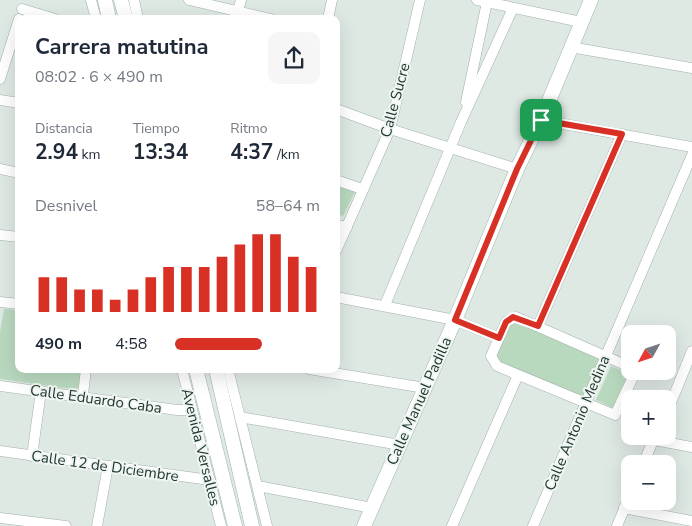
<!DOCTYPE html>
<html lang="es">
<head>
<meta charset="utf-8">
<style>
  :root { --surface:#fff; --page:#f6f6f7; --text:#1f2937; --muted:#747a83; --accent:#d93025 }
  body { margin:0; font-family:"Nunito Sans",sans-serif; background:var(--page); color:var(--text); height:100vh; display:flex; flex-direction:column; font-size:19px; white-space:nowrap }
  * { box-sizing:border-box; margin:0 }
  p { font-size:16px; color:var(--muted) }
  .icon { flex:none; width:28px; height:28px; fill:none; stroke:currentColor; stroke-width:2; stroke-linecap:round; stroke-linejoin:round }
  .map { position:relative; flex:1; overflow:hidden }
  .side { position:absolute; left:15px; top:15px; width:325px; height:358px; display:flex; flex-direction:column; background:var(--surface); border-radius:10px; box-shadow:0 5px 20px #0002 }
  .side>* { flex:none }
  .needle { width:32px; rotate:230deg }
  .controls { position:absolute; left:621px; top:325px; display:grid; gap:10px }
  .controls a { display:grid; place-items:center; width:55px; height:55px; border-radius:10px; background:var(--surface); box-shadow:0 5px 20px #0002; font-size:25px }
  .pin { position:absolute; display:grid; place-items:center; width:42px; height:42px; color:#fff; margin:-21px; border-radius:10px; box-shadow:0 2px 8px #0006 }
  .round { display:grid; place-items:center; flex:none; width:52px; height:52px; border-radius:10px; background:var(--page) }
  .head { display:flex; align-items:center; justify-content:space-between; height:85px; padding:0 20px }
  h1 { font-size:22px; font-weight:700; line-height:38px }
  .figures { display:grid; grid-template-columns:repeat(3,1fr); gap:8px; height:85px; padding:5px 20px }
  .figures div { display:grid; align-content:center }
  .figures b { font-size:21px; font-weight:700 }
  .figures small { font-size:14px; font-weight:400 }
  .figures p { font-size:14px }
  .chart { height:140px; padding:10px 20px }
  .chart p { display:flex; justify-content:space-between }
  .chart svg { width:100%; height:90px; margin-top:5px; stroke:var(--accent); stroke-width:6 }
  ul { padding:0 20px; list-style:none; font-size:16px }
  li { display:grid; grid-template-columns:80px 60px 1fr; align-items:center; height:38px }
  li i { height:12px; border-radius:6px; background:var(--accent) }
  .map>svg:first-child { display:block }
</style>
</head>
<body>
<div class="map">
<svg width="692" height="526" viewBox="0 0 692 526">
  <rect width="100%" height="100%" fill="#dfe9e4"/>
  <g fill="#b9d9bf">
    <path d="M336 183 356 190 343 216 336 214Z"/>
    <path d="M4 309 19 310V369H81L78 390 0 379V332Z"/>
    <path d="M514 320 600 358 582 398 500 363 496 354 508 325Z"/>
    <path d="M611 366 633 375 617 410 596 400Z"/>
  </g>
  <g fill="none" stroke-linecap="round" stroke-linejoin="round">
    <g stroke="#a2b0aa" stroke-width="11">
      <g id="street">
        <path d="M91 0 96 19"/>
        <path d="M134 0 138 19"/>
        <path d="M189 0 271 19"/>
        <path d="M477 0 581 22"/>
        <path d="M22 9 55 19"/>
        <path d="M236 19 241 0"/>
        <path d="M328 19 332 0"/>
        <path d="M570 47 692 68"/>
        <path d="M0 79 19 19"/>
        <path d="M0 100 19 103"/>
        <path d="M466 102 487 2"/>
        <path d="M336 109 390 129 517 169"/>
        <path d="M541 120 692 147"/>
        <path d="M0 169 19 173"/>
        <path d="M336 180 362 189"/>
        <path d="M336 225 347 227"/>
        <path d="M0 235 19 237"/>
        <path d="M336 251 390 129 420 0"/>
        <path d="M336 297 455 320 499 338"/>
        <path d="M0 302 19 304"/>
        <path d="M385 305 461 122 513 8"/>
        <path d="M538 326 622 134"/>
        <path d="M630 367 516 317 506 322 491 356 497 366 615 415 636 371"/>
        <path d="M182 369 221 526"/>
        <path d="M228 369 267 526"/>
        <path d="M309 369 425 388"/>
        <path d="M0 386 177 410H192"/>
        <path d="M627 393 641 399"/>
        <path d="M83 395 86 369"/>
        <path d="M668 410 692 351"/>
        <path d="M240 417 400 445"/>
        <path d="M654 440 692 447"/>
        <path d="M0 451 210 480"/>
        <path d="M32 456 41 391"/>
        <path d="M643 464 655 436"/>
        <path d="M258 486 372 508"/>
        <path d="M624 508 692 521"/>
        <path d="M0 518 66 526"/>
        <path d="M97 526 108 466"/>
        <path d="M452 526 518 375"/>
        <path d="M533 526 692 155"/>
        <path d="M617 526 630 495"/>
      </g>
    </g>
    <g stroke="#9fb4ab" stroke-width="15">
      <g id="secondary">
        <path d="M105 0 109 19"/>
        <path d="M121 0 126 19"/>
        <path d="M196 369 235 526"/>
        <path d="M216 369 252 526"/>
        <path d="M364 526 455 320 517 169 541 120 591 0"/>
      </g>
    </g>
    <use href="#street" stroke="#fff" stroke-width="10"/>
    <use href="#secondary" stroke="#fff" stroke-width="14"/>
  </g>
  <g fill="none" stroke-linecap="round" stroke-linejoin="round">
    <g stroke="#fff" stroke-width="10">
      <path id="route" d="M541 120 622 134 538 326 513 317 506 322 499 338 455 320 517 169Z"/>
    </g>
    <use href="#route" stroke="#d93025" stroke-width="6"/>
  </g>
  <g text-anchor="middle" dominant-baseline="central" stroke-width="4" stroke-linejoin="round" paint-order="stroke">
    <g font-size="15" fill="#213830" stroke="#eff6f2">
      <text transform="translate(395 100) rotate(-75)">Calle Sucre</text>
      <text transform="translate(96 399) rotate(8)">Calle Eduardo Caba</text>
      <text transform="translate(419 401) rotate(-66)">Calle Manuel Padilla</text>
      <text transform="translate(577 423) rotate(-67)">Calle Antonio Medina</text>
      <text transform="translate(201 447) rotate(76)">Avenida Versalles</text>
      <text transform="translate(105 466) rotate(8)">Calle 12 de Diciembre</text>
    </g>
  </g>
</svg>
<div class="controls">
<a><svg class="needle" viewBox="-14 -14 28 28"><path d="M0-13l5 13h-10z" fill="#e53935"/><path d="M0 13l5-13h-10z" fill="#747a83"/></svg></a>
<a>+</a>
<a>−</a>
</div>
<div class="pin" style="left:541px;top:120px;background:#1e9e55"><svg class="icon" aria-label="arrive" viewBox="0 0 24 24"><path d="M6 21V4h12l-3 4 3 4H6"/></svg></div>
<section class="side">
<div class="head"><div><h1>Carrera matutina</h1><p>08:02 · 6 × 490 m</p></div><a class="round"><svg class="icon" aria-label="share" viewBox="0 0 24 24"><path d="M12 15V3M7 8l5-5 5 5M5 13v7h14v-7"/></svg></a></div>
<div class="figures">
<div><p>Distancia</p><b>2.94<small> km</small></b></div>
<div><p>Tiempo</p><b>13:34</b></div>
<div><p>Ritmo</p><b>4:37<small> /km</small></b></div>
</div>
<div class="chart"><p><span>Desnivel</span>58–64 m</p>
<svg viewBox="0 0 160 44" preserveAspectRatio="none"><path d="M5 44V27M15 44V27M25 44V33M35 44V33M45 44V38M55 44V33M65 44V27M75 44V22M85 44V22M95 44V22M105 44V17M115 44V11M125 44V6M135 44V6M145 44V17M155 44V22"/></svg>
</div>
<ul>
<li><b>490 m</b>4:58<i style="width:60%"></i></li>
</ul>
</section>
</div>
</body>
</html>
